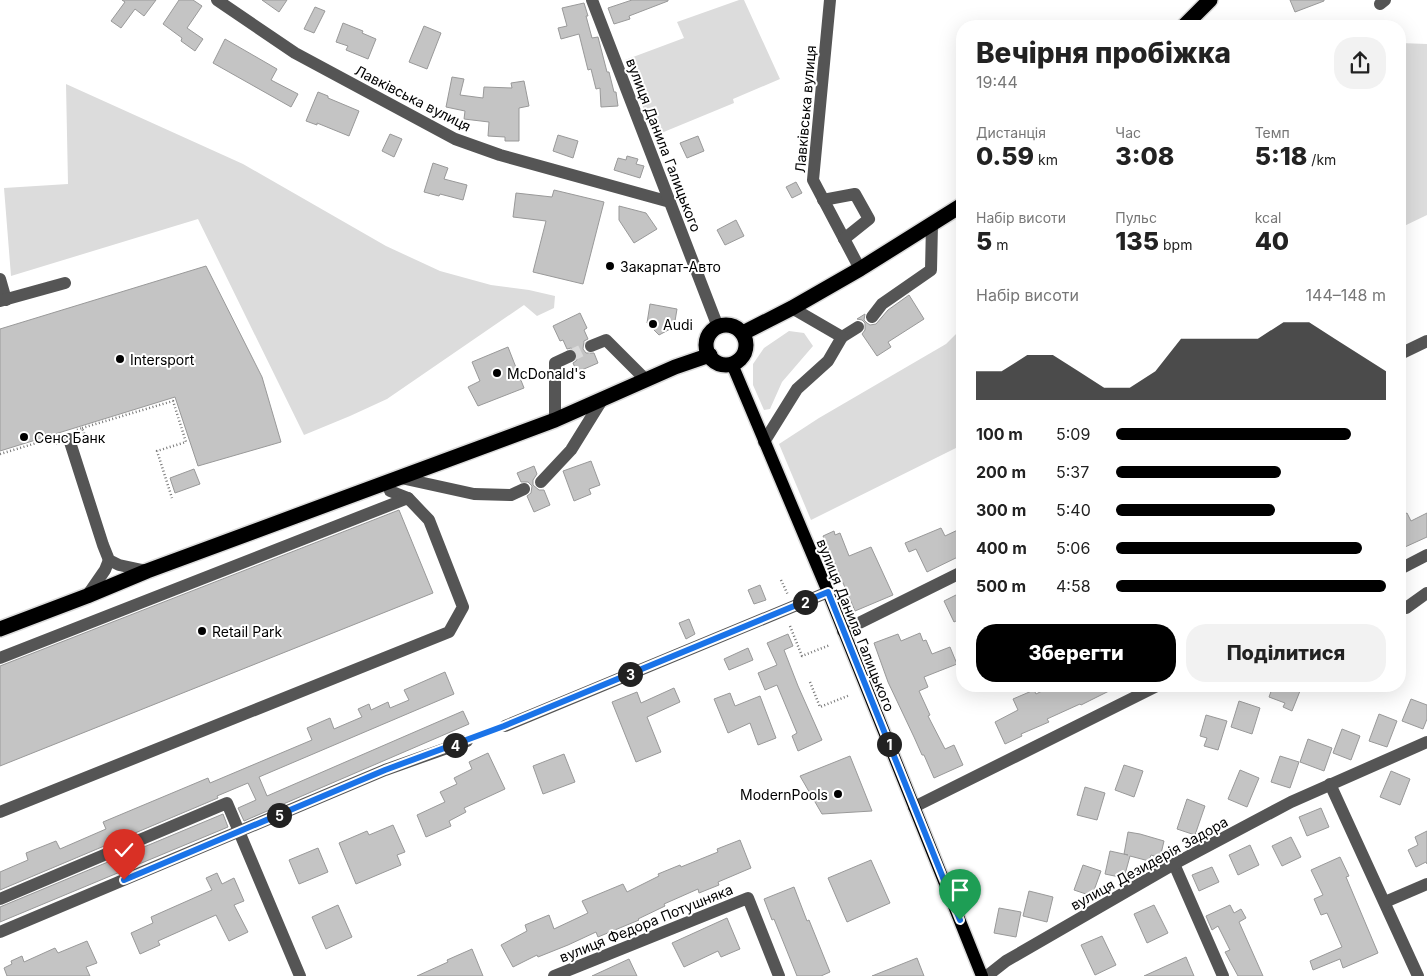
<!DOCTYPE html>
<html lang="uk">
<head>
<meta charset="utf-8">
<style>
  :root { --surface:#fff; --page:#f2f2f2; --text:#222; --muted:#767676; --accent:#000 }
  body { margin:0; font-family:Inter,sans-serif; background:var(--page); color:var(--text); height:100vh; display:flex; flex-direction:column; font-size:19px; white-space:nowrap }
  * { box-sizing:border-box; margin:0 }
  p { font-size:16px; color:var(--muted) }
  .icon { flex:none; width:28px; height:28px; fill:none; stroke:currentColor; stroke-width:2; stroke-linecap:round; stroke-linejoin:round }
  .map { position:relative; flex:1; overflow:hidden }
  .sheet { position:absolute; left:956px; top:20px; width:450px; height:672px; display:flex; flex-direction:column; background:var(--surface); border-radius:20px; box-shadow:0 5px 20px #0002 }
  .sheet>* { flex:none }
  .pin { position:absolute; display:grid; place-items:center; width:42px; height:42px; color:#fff; margin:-51px -21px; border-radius:50% 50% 50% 0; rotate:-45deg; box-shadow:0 0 5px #0007 }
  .pin .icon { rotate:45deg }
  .km { position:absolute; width:25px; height:25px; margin:-12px; border-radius:50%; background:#222; color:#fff; font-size:14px; line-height:25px; text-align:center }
  .round { display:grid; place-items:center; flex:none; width:52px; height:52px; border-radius:20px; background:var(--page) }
  .overview { display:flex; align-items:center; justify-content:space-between; height:85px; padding:0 20px }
  h1 { font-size:28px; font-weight:800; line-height:38px }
  .metrics { display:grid; grid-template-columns:repeat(3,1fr); gap:8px; height:85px; padding:5px 20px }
  .metrics div { display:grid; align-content:center }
  .metrics b { font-size:25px; font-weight:800 }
  .metrics small { font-size:14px; font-weight:400 }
  .metrics p { font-size:14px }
  .chart { height:140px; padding:10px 20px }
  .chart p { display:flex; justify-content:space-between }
  .chart svg { width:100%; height:90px; margin-top:5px; fill:var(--accent); opacity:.7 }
  .cta { display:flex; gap:10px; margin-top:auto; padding:10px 20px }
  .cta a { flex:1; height:58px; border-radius:20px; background:var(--accent); color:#fff; font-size:20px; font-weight:800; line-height:58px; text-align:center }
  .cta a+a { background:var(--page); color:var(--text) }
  ul { padding:0 20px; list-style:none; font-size:16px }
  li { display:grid; grid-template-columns:80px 60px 1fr; align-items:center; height:38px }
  li i { height:12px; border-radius:6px; background:var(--accent) }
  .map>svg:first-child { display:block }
</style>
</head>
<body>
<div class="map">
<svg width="1427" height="976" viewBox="0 0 1427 976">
  <rect width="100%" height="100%" fill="#fff"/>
  <g fill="#dcdcdc">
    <path d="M739 0H744L780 79 733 99 734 103 654 136 625 60 684 38 677 22Z"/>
    <path d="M1400 43 1427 44V215L1400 228Z"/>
    <path d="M66 84 243 164 386 246 440 271 491 285 529 290 555 296 554 308 537 316 524 305 387 399 350 416 304 435 198 219 11 276 4 188 68 184Z"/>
    <path d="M962 323V445L811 520 779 444 819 418 946 344 959 331Z"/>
    <path d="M789 331 804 333 813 346 782 382 770 409 764 410 753 385V364L764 348Z"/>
  </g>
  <g fill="#c4c4c4" stroke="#999">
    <path d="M122 0H156L144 16 135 9 121 28 111 21 125 2Z"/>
    <path d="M179 0H193L202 6 187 28 203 39 195 51 181 41 182 38 163 24Z"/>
    <path d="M262 0H287L279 12Z"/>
    <path d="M632 0H668V1L629 16 630 19 614 24 608 8Z"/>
    <path d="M1290 0H1324V1L1295 12Z"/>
    <path d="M584 3 588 16H586L592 38 598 37 607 72H609L614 92H616L618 106 601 107 600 88 596 89 591 69 588 70 579 34 561 39 558 28 567 26 562 8Z"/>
    <path d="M315 7 325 11 314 33 304 29Z"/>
    <path d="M343 23 363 31 362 33 376 39 368 59 346 50 348 46 336 42Z"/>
    <path d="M424 26 441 33 427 69 409 62Z"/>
    <path d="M225 39 277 69 271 80 298 94 291 107 213 63Z"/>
    <path d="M452 77 464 79 460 95 483 98 484 87 512 88 511 83 524 81 529 106 519 108V141H505V137L488 136 489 122 464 119 465 111 446 107Z"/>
    <path d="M318 92 328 96V98L359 111 349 136 317 123V125L306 121Z"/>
    <path d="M390 134 402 139 394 157 382 151Z"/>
    <path d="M558 135 578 141 573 158 553 151Z"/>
    <path d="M698 136 704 151 687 158 680 143Z"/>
    <path d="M627 156 638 159 636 164 644 166 640 178 614 170 618 158 626 160Z"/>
    <path d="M433 163 448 168 444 179 467 185 463 200 440 194 439 196 424 192Z"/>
    <path d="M796 182 802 193 792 198 786 187Z"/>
    <path d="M554 190 604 202 583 284 533 272 546 221 513 217 516 193 552 197Z"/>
    <path d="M619 206 646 213 657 229 634 243 619 220Z"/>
    <path d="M736 220 744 236 725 245 717 230Z"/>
    <path d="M206 266 262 377 281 442 198 466 175 397 0 451V329Z"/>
    <path d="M909 295 924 319 888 342 891 347 877 356 862 334 865 330V323L862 320 857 319 865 314 864 320 867 323 870 325 876 324 888 310Z"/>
    <path d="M650 304 677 309 674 327 659 335 647 323Z"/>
    <path d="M580 313 587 328 584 330 588 339 584 341 583 349 586 353H594L598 363 577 372 573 363 576 361 578 357 577 352 571 348 567 349 563 340 560 341 553 326Z"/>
    <path d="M508 347 524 388 478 406 468 387 480 381 472 362Z"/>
    <path d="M591 461 600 485 589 489 591 494 574 501 563 471Z"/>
    <path d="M534 466 537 474 533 480V485L539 490H544L550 505 534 512 527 496 531 493 532 486 528 482H521L517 473Z"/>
    <path d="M194 469 200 484 175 493 170 478Z"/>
    <path d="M399 510 433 593 0 766V666Z"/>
    <path d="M1407 513 1411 521 1427 513V537L1405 547 1400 538V516Z"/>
    <path d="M941 528 945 536 962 528V555L927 572 916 549 909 552 905 543Z"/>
    <path d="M834 531 835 535 840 533 849 556 871 547 893 595 855 611 823 536Z"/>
    <path d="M760 585 766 600 754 604 748 590Z"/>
    <path d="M962 592V618L954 622 944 601Z"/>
    <path d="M689 619 695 634 686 639 679 623Z"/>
    <path d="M920 633 923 641 926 640 932 654 950 647 957 664 924 677 928 687 919 691 930 715 928 716 945 749 954 745 963 765 934 778 924 755H922L914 737 888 682 874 643 898 634 901 641Z"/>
    <path d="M788 634 793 646 784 650 798 686 822 740 798 751 792 736 797 733 777 685 765 690 758 673 777 665 767 643Z"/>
    <path d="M748 648 753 660 729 670 724 659Z"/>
    <path d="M445 672 454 694 259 777 267 796 463 711 469 724 244 821 238 808 256 800 248 783 217 796 218 798 0 890V872L28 860 26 853 56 841 60 849 106 829 103 822 208 778 210 783 312 740 307 728 330 718 334 729 362 717 358 709 369 704 371 710 388 702 390 708 409 700 404 690Z"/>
    <path d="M1052 686H1119L1081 705 1080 704 1047 719 1049 722 1021 734 1022 736 1005 744 995 722 1018 710 1013 699 1034 690 1036 694Z"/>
    <path d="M1273 686H1302L1292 711 1283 707 1285 703 1269 697Z"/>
    <path d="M674 688 680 702 647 717 661 752 636 762 612 702 637 692 641 703Z"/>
    <path d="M730 693 735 706 760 696 776 738 758 745 750 723 728 733 714 699Z"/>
    <path d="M1411 699 1427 705V719L1423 729 1402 721Z"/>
    <path d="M1239 701 1260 708 1252 734 1231 727Z"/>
    <path d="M1379 714 1397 721 1387 747 1369 741Z"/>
    <path d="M1206 715 1227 721 1218 750 1204 746 1207 738 1200 736Z"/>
    <path d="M1342 729 1360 736 1351 760 1333 753Z"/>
    <path d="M1308 739 1332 748 1324 771 1300 762Z"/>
    <path d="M488 753 505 789 464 808 466 812 449 821 451 826 426 837 417 815 445 802 440 792 457 784 454 778 472 769 469 762Z"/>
    <path d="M564 754 575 782 543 794 533 766Z"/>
    <path d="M850 756 872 811 822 814 800 776Z"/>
    <path d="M1280 756 1299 762 1290 788 1271 782Z"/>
    <path d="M1124 765 1143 771 1134 797 1115 790Z"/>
    <path d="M1240 770 1259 778 1247 807 1228 799Z"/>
    <path d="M1391 771 1410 779 1400 805 1380 797Z"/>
    <path d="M1085 787 1105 793 1097 820 1077 815Z"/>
    <path d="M1187 799 1205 806 1195 835 1177 829Z"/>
    <path d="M1321 808 1329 827 1307 836 1299 817Z"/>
    <path d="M223 814 228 827 0 922V907Z"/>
    <path d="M393 825 405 852 397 855 401 865 356 884 339 843 367 831 369 835Z"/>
    <path d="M1427 831V864L1426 862 1416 867 1408 850 1418 845 1415 837Z"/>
    <path d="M1128 832 1140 834 1164 841 1160 858 1151 855 1149 861 1130 856 1124 878 1105 874 1110 851 1128 855 1124 854Z"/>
    <path d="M1291 837 1301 857 1282 866 1272 846Z"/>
    <path d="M740 840 751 868 718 882 719 885 699 893 698 889 664 904 665 906 638 919 639 920 598 937 596 932 568 945 538 957 537 955 513 967 501 945 527 931 525 925 549 915 554 929 588 913 582 901 623 884 627 892 659 876 658 874 680 865 681 867 718 852 717 849Z"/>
    <path d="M1250 845 1259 865 1238 875 1229 855Z"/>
    <path d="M318 848 328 872 299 884 289 860Z"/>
    <path d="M1340 857 1349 876 1346 877 1378 953 1343 968 1340 959 1313 970 1310 961 1342 947 1327 913 1321 915 1314 899 1323 895 1311 870Z"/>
    <path d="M871 860 890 903 847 922 828 878Z"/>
    <path d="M1083 865 1101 871 1092 896 1074 890Z"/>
    <path d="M1212 867 1219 882 1199 891 1192 875Z"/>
    <path d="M217 873 222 884 234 878 244 901 234 905 248 932 229 941 216 915 158 941 160 945 140 954 131 933 153 923 151 917 212 890 206 878Z"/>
    <path d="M794 887 807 921 809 920 830 972 821 976H797L774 919 772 920 764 899Z"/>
    <path d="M1029 891 1053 897 1047 922 1023 916Z"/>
    <path d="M338 905 352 937 326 949 312 917Z"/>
    <path d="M1154 905 1168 933 1147 943 1134 914Z"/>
    <path d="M1230 905 1234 913 1241 909 1246 918 1239 922 1263 976H1238L1225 952 1230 950 1218 926 1212 930 1208 921 1206 916Z"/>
    <path d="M999 908 1021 912 1016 937 994 933Z"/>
    <path d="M727 918 740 949 721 957 718 951 684 967 672 943Z"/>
    <path d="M1102 936 1116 965 1095 975 1081 945Z"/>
    <path d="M87 941 97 963 86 967 90 976H7L4 968 12 964 11 961 22 956 24 962 55 948 58 953Z"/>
    <path d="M472 949 483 976H417L448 962 447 960Z"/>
    <path d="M1186 957 1194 976H1144Z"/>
    <path d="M917 958 924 976H872Z"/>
    <path d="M629 959 637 976H592Z"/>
  </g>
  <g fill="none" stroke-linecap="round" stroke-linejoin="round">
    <path stroke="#d9d9d9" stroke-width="12" stroke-dasharray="12 6" stroke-linecap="butt" d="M570 356 591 346"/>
    <g stroke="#dbdbdb" stroke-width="15">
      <path id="major" d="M732 364 828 592 982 976"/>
    </g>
    <g stroke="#dbdbdb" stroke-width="18">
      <g id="highway">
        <path d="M1184 26 1210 0"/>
        <circle cx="726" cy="345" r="20"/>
        <path d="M743 333 792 308 860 269 962 205"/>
        <path d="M0 629 87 596 147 571 555 420 675 367 710 355"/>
      </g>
    </g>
    <g stroke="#777" stroke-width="2.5" stroke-dasharray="1 2.5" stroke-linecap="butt">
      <path d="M82 428 173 401 186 442 157 451 172 498"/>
      <path d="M77 430 82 428 84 433 82 439"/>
      <path d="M54 437 55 441 58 444"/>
      <path d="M0 454 53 438"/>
      <path d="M781 580 788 595"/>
      <path d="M790 626 802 656 830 645"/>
      <path d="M810 682 820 707 850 695"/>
      <path d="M477 736 493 730"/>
    </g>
    <g stroke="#555" stroke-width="12">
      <path d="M217 0 295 53 455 139 500 155 670 202"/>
      <path d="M592 0 718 327"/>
      <path d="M830 0 813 180 860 269"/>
      <path d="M1380 4 1385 0"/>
      <path d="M823 200 855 194 869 219 844 239"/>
      <path d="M0 279 6 300"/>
      <path d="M0 301 65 283"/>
      <path d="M792 308 842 337 858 327"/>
      <path d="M872 317 882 304 931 270 932 224"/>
      <path d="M591 346 606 340 646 380"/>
      <path d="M1400 354 1427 341"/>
      <path d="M555 420V363L570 356"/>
      <path d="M69 439 103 545 109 560 119 565 147 571"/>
      <path d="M764 442 797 389 828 361 842 337"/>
      <path d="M401 478 474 494 511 495 524 489"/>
      <path d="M388 482 390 491 408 498"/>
      <path d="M541 482 571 450 602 400"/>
      <path d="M1400 569 1427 555"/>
      <path d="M87 596 105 570 109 560"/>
      <path d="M1406 608 1427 593"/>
      <path d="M843 631 962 572"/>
      <path d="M0 658 408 498 429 520 463 607 449 632 0 812"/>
      <path d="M505 726 828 592"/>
      <path d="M1330 784 1418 976"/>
      <path d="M914 807 1157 686"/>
      <path d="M1174 864 1223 976"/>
      <path d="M0 899 227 803 300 976"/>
      <path d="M1385 902 1427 884"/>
      <path d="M0 932 385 770 467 741"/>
      <path d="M554 976 748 898 779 976"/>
      <path d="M987 976 1006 961 1174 864 1291 802 1427 742"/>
    </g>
    <use href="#major" stroke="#000" stroke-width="12"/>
    <use href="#highway" stroke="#000" stroke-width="15"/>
  </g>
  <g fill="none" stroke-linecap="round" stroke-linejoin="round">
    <g stroke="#fff" stroke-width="10">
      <path id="route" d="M124 880 385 770 504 726 828 592 960 920"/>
    </g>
    <use href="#route" stroke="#1a73e8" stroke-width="6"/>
  </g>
  <g fill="#000" stroke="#fff" stroke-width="2">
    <circle cx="610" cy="266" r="5"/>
    <circle cx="653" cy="324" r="5"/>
    <circle cx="120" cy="359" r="5"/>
    <circle cx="497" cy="373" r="5"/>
    <circle cx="24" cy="437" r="5"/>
    <circle cx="202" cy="631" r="5"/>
    <circle cx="838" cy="794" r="5"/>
  </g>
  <g text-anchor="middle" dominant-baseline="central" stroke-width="4" stroke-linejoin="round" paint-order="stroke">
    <g font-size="14" fill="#000" stroke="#fff">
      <text transform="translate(413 98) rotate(27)">Лавківська вулиця</text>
      <text transform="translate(805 109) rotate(-85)">Лавківська вулиця</text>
      <text transform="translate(664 145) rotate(69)">вулиця Данила Галицького</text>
      <text transform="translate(856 625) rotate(68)">вулиця Данила Галицького</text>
      <text transform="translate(1149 863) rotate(-29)">вулиця Дезидерія Задора</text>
      <text transform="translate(646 923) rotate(-22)">вулиця Федора Потушняка</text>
    </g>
    <g font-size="14" fill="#000" stroke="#fff" text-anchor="start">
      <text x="620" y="266">Закарпат-Авто</text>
      <text x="663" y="324">Audi</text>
      <text x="130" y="359">Intersport</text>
      <text x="507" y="373">McDonald's</text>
      <text x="34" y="437">Сенс Банк</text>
      <text x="212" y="631">Retail Park</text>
      <text x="828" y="794" text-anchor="end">ModernPools</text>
    </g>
  </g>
</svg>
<div class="pin" style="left:960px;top:920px;background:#1e9e55"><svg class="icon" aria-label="arrive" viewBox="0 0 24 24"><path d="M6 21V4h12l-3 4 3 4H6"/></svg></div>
<div class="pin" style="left:124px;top:880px;background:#d93025"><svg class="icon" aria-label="check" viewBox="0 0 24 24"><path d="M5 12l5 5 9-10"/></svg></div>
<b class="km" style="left:889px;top:744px">1</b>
<b class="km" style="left:805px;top:602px">2</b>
<b class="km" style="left:630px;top:674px">3</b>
<b class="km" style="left:455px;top:745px">4</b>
<b class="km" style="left:279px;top:815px">5</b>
<section class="sheet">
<div class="overview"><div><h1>Вечірня пробіжка</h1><p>19:44</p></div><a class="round"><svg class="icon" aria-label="share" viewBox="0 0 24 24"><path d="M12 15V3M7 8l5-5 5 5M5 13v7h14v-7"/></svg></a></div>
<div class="metrics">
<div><p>Дистанція</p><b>0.59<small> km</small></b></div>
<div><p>Час</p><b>3:08</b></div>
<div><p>Темп</p><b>5:18<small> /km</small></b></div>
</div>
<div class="metrics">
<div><p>Набір висоти</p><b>5<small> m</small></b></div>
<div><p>Пульс</p><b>135<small> bpm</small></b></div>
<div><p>kcal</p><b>40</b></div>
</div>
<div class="chart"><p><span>Набір висоти</span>144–148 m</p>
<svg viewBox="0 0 160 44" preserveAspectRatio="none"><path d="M0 44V30L10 30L20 22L30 22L40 30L50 38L60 38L70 30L80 14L90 14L100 14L110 14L120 6L130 6L140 14L150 22L160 30V44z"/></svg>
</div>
<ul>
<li><b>100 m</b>5:09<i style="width:87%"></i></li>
<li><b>200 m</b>5:37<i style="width:61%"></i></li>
<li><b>300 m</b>5:40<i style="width:59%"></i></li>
<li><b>400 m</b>5:06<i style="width:91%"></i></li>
<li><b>500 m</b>4:58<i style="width:100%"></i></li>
</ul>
<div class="cta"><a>Зберегти</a><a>Поділитися</a></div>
</section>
</div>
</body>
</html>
